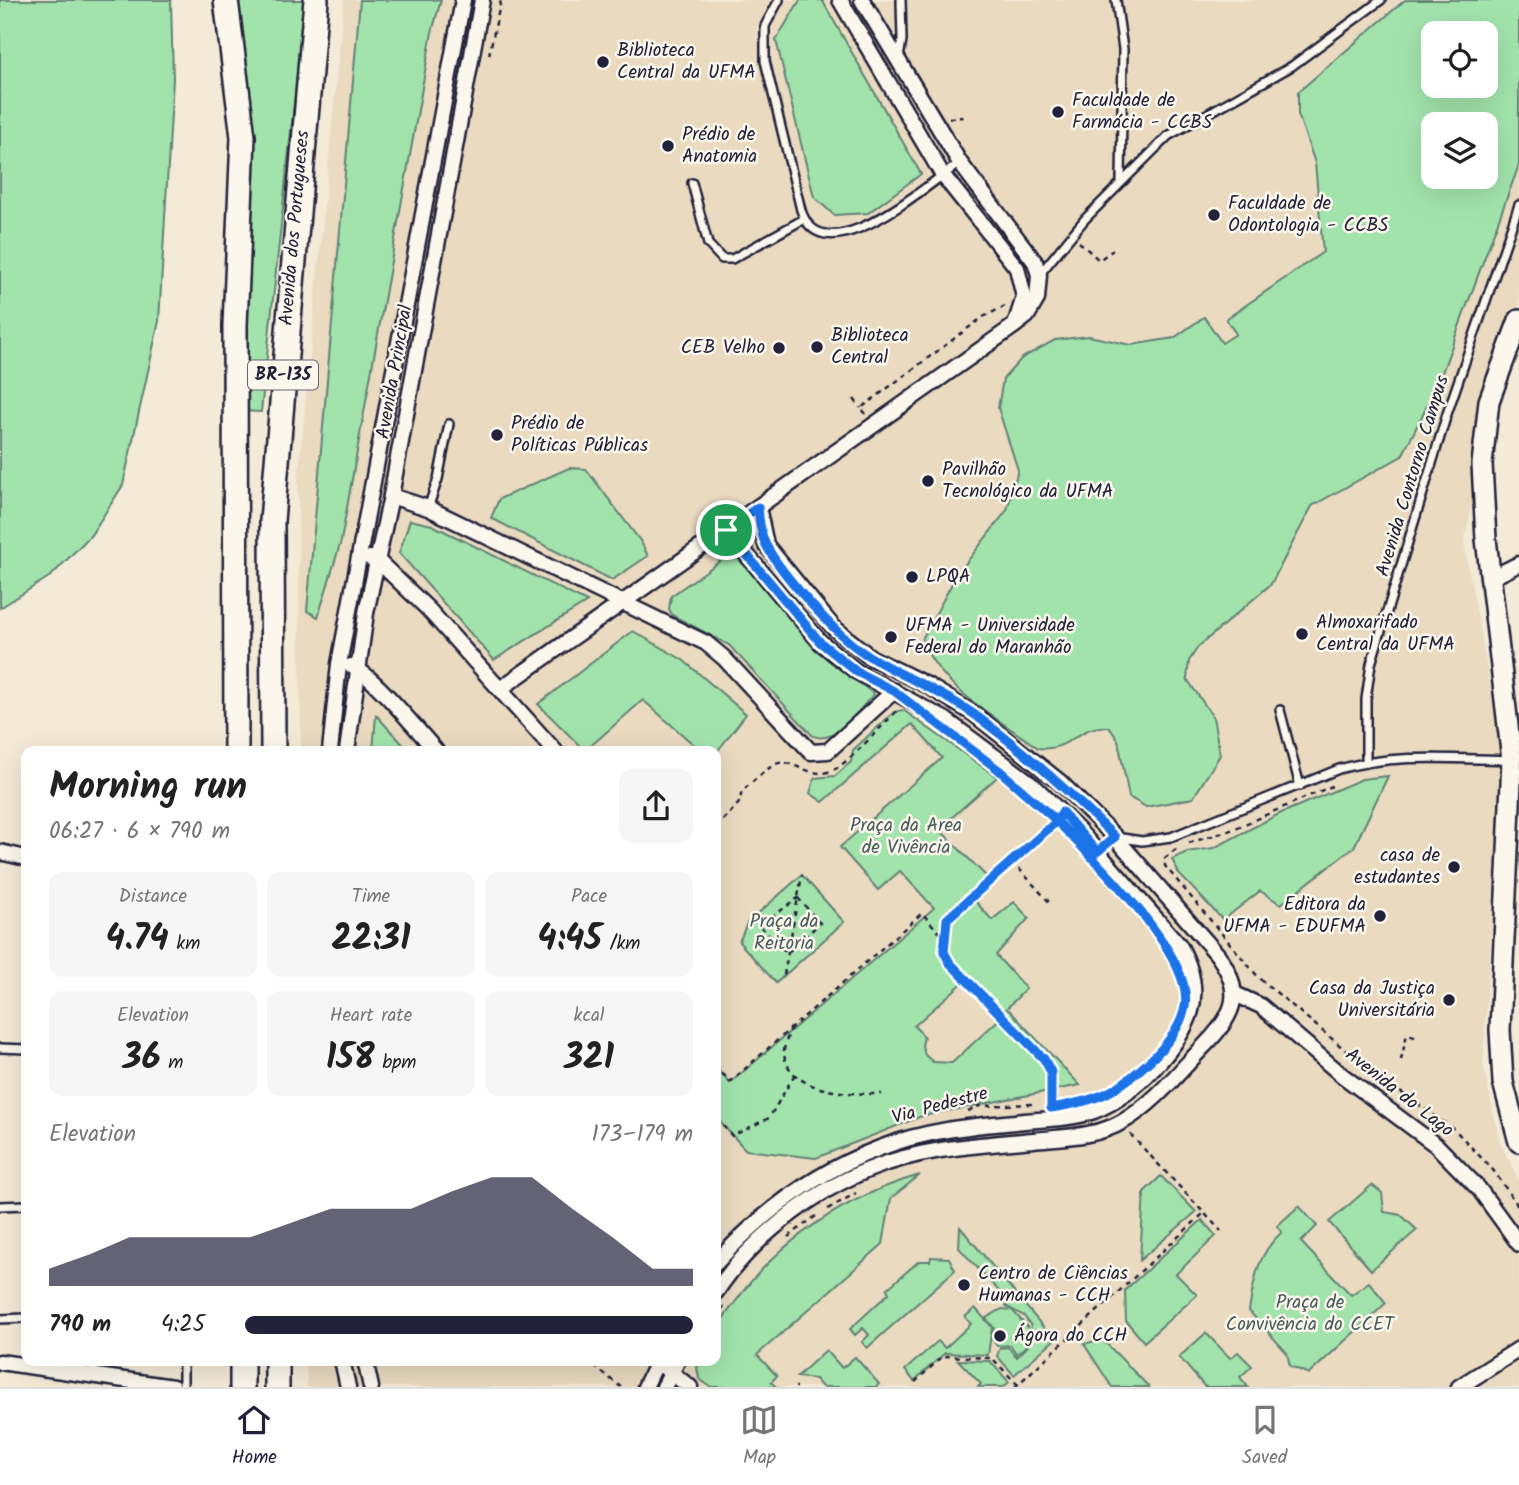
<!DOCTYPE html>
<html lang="en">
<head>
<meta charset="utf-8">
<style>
  :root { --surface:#fff; --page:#f6f6f6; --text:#222; --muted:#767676; --line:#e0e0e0; --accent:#22223b }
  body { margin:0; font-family:Kalam,sans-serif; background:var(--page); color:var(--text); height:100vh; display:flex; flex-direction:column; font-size:26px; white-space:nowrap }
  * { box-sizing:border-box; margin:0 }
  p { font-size:23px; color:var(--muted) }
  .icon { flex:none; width:38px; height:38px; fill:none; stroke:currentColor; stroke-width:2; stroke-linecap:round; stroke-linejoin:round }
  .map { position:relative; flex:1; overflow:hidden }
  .panel { position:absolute; left:21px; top:746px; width:700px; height:620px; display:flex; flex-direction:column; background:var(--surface); border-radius:14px; box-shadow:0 7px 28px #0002 }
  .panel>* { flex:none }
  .controls { position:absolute; left:1421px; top:21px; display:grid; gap:14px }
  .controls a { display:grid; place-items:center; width:77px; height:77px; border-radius:14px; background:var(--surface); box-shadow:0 7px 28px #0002; font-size:35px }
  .pin { position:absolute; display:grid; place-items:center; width:60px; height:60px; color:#fff; margin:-30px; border:4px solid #fff; border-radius:50%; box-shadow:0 2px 7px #0007 }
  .round { display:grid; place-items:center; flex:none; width:74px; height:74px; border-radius:14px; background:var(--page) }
  .head { display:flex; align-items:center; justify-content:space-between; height:119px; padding:0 28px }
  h1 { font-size:38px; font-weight:700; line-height:52px }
  .stats { display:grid; grid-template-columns:repeat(3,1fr); gap:10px; height:119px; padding:7px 28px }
  .stats div { display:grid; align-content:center; border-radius:14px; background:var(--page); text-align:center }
  .stats b { font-size:35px; font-weight:700 }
  .stats small { font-size:19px; font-weight:400 }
  .stats p { font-size:19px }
  .chart { height:196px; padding:14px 28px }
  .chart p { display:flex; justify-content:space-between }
  .chart svg { width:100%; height:126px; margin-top:7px; fill:var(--accent); opacity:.7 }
  ul { padding:0 28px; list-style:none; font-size:23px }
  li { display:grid; grid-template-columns:112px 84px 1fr; align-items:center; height:52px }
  li i { height:18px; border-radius:9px; background:var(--accent) }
  .tab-bar { display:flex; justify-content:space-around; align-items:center; height:98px; border-top:2px solid var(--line); background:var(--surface); font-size:19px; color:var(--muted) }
  .tab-bar a { display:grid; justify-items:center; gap:4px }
  .tab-bar .selected { color:var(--accent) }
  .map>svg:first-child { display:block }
</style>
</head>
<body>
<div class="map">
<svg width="1519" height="1387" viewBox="0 0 1519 1387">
  <rect width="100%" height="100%" fill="#f3ead8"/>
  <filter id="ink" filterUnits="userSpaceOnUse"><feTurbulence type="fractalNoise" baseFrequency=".0143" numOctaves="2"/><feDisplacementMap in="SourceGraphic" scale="14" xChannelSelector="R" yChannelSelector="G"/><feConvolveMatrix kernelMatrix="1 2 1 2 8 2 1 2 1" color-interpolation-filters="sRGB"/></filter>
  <g filter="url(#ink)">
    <path fill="#e9dac0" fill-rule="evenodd" d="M344 0H1519V308L1496 379 1464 544 1502 750 1483 1064 1499 1140 1519 1181V1387H307L306 1360H716V751H301L298 482ZM1433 33H1486V86H1433ZM1433 124H1486V177H1433Z"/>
    <g fill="#a2e3ac" stroke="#628274" stroke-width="2" fill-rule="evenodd">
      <path d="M0 0H171L173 79 159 321 123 485 91 535 52 575 0 608Z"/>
      <path d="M234 0H305L261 412 241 411 252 183Z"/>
      <path d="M360 0H441L432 32 341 541 318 617 307 611Z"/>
      <path d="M800 0H822L921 174 868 213 834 215 814 197 776 40Z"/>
      <path d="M1405 0H1519V165L1437 386 1402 456 1312 506 1271 584 1198 647 1189 661 1187 679 1213 717 1220 755 1193 798 1146 807 1129 797 1118 740 1109 727C1077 724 1072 752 1038 748 999 719 937 686 922 639L956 576 1007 510 1018 470 998 408 1003 379 1022 358 1055 340 1089 336 1131 345 1174 338 1204 317 1222 343 1236 334 1226 319 1323 252 1315 163 1298 114V92ZM1433 33H1486V86H1433ZM1433 124H1486V177H1433Z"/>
      <path d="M569 468 586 469 641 542 648 556 612 580 491 518 499 499Z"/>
      <path d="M410 520 432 525 587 602 494 660 399 553Z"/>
      <path d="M736 556 825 657 874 694C860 708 833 748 812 735L729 645 672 615 669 609 671 596 726 557Z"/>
      <path d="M633 631 683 660 746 714 716 753 701 751 643 700 585 751 538 704Z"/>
      <path d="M903 710 997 777 939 829 987 877 969 894 992 920 1014 902 1029 918 996 955 1026 989 1003 1012 968 978 914 1026 924 1036 922 1046 925 1055 933 1062 952 1063 1009 1010 1080 1085 922 1116 816 1158 746 1150 716 1118V1068L730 1083 934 908 900 871 878 890 840 847 942 758 912 724 823 802 810 793 815 778 835 776 851 762 853 750 894 712Z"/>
      <path d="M376 715 409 751H373Z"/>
      <path d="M1388 776 1354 847 1281 904 1260 891 1223 920 1179 874 1172 859 1187 852 1214 848 1279 814 1362 779Z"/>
      <path d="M802 875 844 922 776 983 739 942 747 923Z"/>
      <path d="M920 1175 891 1198 883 1244 757 1355 777 1376 771 1382 776 1387H711L699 1379 697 1367 701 1360H716C716 1352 714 1341 716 1333 718 1322 730 1310 736 1301 780 1239 847 1196 920 1175Z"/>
      <path d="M1161 1176 1196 1212 1140 1260 1144 1192Z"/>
      <path d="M1372 1185 1382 1193 1384 1212 1401 1215 1417 1230 1371 1270 1329 1222Z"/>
      <path d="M1299 1206 1317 1226 1301 1242 1351 1295 1369 1282 1386 1303 1309 1374 1290 1366 1287 1353 1249 1311C1254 1280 1257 1254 1282 1232L1277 1226Z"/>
      <path d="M1202 1220 1216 1236 1176 1274 1197 1295 1144 1342 1126 1321 1125 1290Z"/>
      <path d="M960 1227 1054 1340 1014 1375 997 1356 1000 1348 1008 1347 1017 1357 1028 1346 1031 1326 1024 1316 1006 1306 1009 1302 959 1248Z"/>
      <path d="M931 1257 949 1258 955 1270 867 1348 862 1342 869 1335 863 1328 855 1335 850 1329 889 1293 887 1289 919 1261H930Z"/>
      <path d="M975 1308 992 1327 988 1355 945 1353 914 1381 905 1370 938 1341 945 1348 971 1324 965 1317Z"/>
      <path d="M1002 1309 1012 1310 1029 1329 1025 1347 1017 1354 1010 1345 997 1346 991 1337 994 1328 986 1318Z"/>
      <path d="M1206 1333 1230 1358 1238 1352 1252 1366 1240 1377 1248 1387H1205L1179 1357Z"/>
      <path d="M1102 1339 1149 1387H1112L1084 1344Z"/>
      <path d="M826 1350 842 1368 855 1357 879 1384 876 1387H822L815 1379 797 1377Z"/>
      <path d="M958 1360 990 1361 1009 1382 1004 1387H978L981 1384Z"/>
    </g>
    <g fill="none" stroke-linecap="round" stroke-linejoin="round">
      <g stroke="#22223b" stroke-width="12">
        <g id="service">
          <path d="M779 0 765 26V61L801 210C823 279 928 183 960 163"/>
          <path d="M1116 0 1123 49 1121 181"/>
          <path d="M899 58 902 40 901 0"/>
          <path d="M692 183 708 244 722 259H732L804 219"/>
          <path d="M1039 275 1085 219 1168 136 1292 66 1381 0"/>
          <path d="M428 508 438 479 449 424"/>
          <path d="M1280 710 1300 786"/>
          <path d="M1366 762V699L1371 664 1447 414 1519 205"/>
          <path d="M1097 852 1115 837 1142 841 1171 837 1339 769C1396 753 1453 759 1511 760"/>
          <path d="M0 1048 26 1049"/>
          <path d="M0 1206 26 1205"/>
          <path d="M0 1319 26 1318"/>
          <path d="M93 1375 95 1360"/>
          <path d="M183 1387V1360"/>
        </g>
      </g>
      <g stroke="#22223b" stroke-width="19">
        <g id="minor">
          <path d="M840 0 942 174 1017 268 1024 297 1015 325"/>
          <path d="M391 496 428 508 706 643 724 658 811 752 828 751 894 691"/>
          <path d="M370 558 377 560 428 609 555 751"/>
          <path d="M1493 577 1519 564"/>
          <path d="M351 666C368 670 421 734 436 751"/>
          <path d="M500 689 1014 326 1027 316 1037 299 1039 275 1035 262 960 163 862 0"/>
          <path d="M330 751 339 664 463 0"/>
          <path d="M347 751 366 613 391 496 482 0"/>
          <path d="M0 852 26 858"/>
          <path d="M1235 994 1261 1006 1343 1076 1437 1146 1479 1189 1519 1244"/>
          <path d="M716 1263C761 1213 816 1172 880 1148 923 1131 969 1126 1015 1122 1041 1119 1069 1120 1094 1111 1117 1102 1137 1086 1154 1068 1190 1029 1208 996 1179 945L1080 832 1033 785 946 720 857 672 820 642 726 530"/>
          <path d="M716 1292C750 1240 810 1193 868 1170 921 1148 978 1145 1034 1140 1063 1137 1096 1137 1122 1122 1154 1104 1179 1072 1204 1046 1235 1015 1245 992 1217 954L1115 837 1060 782 974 714 927 685 870 657 833 627 766 545 758 507"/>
          <path d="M342 1360 348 1387"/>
          <path d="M365 1360 371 1387"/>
          <path d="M0 1362 173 1387"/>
          <path d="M657 1362 690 1387"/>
          <path d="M645 1387 658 1360"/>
          <path d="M664 1387 678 1360"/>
          <path d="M1459 1387 1519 1349"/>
        </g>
      </g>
      <g stroke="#22223b" stroke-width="24">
        <path id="secondary" d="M1519 320 1489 401 1482 464 1486 539 1512 760 1500 1030 1503 1082 1519 1142"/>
      </g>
      <g stroke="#22223b" stroke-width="28">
        <g id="trunk">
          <path d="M226 0 243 137 235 325 236 751"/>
          <path d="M273 751 272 521 316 0"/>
          <path d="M242 1360V1387"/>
          <path d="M277 1360V1387"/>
        </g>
      </g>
      <g stroke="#22223b" stroke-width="2.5" stroke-dasharray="5 5" stroke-linecap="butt">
        <path d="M489 55 501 0"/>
        <path d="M949 118 963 117"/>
        <path d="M1079 242 1099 260 1113 250"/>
        <path d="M854 399 861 408"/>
        <path d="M866 414 861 408 983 317 1005 306"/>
        <path d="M716 828 739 803 742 791C752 783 764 770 776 764 791 757 811 781 833 770 849 763 883 724 897 711"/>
        <path d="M1189 843 1231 830 1332 786"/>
        <path d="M1176 849 1165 858V866L1259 978 1373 1073 1455 1130 1493 1170 1519 1207"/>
        <path d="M1012 861 1051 904"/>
        <path d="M798 898 820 923 787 953 760 926Z"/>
        <path d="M784 975 802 875"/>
        <path d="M791 1027C789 1035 783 1046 784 1054 790 1094 852 1094 882 1094"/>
        <path d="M1401 1060 1407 1034 1418 1037"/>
        <path d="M716 1066 730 1082 922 913 945 939"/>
        <path d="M1051 1105V1072L1043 1059 950 963 944 952 947 919 1052 825"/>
        <path d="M968 1111 979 1106 1033 1104"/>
        <path d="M716 1118 732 1136 769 1118 795 1074"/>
        <path d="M1130 1134 1221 1231"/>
        <path d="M828 1209 856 1193"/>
        <path d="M788 1237 816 1216"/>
        <path d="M716 1318 724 1306"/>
        <path d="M586 1360 621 1387"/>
        <path d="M915 1382 943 1356 992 1358 1017 1384"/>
        <path d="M795 1387H797"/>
        <path d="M1015 1387 1203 1214"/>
      </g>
      <use href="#service" stroke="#fbf7ec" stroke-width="7"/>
      <use href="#minor" stroke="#fbf7ec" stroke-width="14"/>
      <use href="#secondary" stroke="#fbf7ec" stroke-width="19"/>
      <use href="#trunk" stroke="#fbf7ec" stroke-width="23"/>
    </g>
  </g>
  <g fill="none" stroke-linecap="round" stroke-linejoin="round" filter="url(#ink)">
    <g stroke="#fff" stroke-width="14">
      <path id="route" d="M726 530 820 642 857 672 894 691 999 770 1057 821 947 919 944 952 950 963 1044 1059 1051 1072V1108C1102 1100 1117 1092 1154 1057 1168 1043 1181 1027 1185 1007 1195 954 1092 859 1057 821L1062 812 1097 852 1115 837C1071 793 1026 752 975 715 940 690 900 676 864 653 836 635 780 573 765 543 760 531 759 519 758 507L726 530"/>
    </g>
    <use href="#route" stroke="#1a73e8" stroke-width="9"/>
  </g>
  <g fill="#22223b" stroke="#fbf7ec" stroke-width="2.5">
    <circle cx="603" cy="62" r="7"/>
    <circle cx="1058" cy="112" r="7"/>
    <circle cx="668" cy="146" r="7"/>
    <circle cx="1214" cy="215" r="7"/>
    <circle cx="817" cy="347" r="7"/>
    <circle cx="779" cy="348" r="7"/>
    <circle cx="497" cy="435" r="7"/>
    <circle cx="928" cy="481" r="7"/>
    <circle cx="912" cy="577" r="7"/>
    <circle cx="1302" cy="634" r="7"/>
    <circle cx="891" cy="637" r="7"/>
    <circle cx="1454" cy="867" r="7"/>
    <circle cx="1380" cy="916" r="7"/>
    <circle cx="1449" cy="1000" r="7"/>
    <circle cx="964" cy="1285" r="7"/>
    <circle cx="1000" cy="1336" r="7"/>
  </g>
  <g text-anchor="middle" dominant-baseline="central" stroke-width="5" stroke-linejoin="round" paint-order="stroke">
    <rect fill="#fbf7ec" stroke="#636270" stroke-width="2" x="248" y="360.5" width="70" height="29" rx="5"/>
    <g font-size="18" font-weight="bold" fill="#22223b">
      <text x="283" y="375">BR-135</text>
    </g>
    <g font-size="19" fill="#22223b" stroke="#fbf7ec" text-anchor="start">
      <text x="617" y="51">Biblioteca<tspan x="617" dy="22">Central da UFMA</tspan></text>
      <text x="1072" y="101">Faculdade de<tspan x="1072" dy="22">Farmácia - CCBS</tspan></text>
      <text x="682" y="135">Prédio de<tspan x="682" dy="22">Anatomia</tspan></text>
      <text x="1228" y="204">Faculdade de<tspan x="1228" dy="22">Odontologia - CCBS</tspan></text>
      <text x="831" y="336">Biblioteca<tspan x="831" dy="22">Central</tspan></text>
      <text x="765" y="348" text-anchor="end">CEB Velho</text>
      <text x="511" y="424">Prédio de<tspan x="511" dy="22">Políticas Públicas</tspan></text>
      <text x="942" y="470">Pavilhão<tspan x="942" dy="22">Tecnológico da UFMA</tspan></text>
      <text x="926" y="577">LPQA</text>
      <text x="1316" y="623">Almoxarifado<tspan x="1316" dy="22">Central da UFMA</tspan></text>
      <text x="905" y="626">UFMA - Universidade<tspan x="905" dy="22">Federal do Maranhão</tspan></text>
      <text x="1440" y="856" text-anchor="end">casa de<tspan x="1440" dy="22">estudantes</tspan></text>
      <text x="1366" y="905" text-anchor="end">Editora da<tspan x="1366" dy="22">UFMA - EDUFMA</tspan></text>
      <text x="1435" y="989" text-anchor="end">Casa da Justiça<tspan x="1435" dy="22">Universitária</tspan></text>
      <text x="978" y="1274">Centro de Ciências<tspan x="978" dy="22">Humanas - CCH</tspan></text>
      <text x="1014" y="1336">Ágora do CCH</text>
    </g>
    <g font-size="19" fill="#22223b" stroke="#fbf7ec">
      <text transform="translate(295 228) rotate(-85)">Avenida dos Portugueses</text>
      <text transform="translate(395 372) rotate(-80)">Avenida Principal</text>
      <text transform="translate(1413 476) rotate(-73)">Avenida Contorno Campus</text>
      <text transform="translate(1399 1093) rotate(38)">Avenida do Lago</text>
      <text transform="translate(940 1106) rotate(-15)">Via Pedestre</text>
    </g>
    <g font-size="19" fill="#485c5d" stroke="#fbf7ec">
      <text x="906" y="826">Praça da Area<tspan x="906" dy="22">de Vivência</tspan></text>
      <text x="784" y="922">Praça da<tspan x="784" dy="22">Reitoria</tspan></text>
      <text x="1310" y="1303">Praça de<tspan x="1310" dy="22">Convivência do CCET</tspan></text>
    </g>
  </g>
</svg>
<div class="controls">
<a><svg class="icon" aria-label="locate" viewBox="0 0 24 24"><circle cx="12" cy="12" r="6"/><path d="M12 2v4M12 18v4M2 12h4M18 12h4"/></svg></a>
<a><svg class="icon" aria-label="layers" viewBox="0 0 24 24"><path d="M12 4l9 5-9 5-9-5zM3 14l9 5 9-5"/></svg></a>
</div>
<div class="pin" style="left:726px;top:530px;background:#1e9e55"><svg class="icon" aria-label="arrive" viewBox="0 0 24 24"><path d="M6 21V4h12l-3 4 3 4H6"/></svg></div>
<section class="panel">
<div class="head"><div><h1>Morning run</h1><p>06:27 · 6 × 790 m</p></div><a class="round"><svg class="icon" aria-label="share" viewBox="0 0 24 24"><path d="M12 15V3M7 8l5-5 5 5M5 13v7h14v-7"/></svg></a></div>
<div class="stats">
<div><p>Distance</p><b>4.74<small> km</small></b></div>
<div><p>Time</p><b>22:31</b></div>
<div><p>Pace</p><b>4:45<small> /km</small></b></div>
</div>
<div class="stats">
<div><p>Elevation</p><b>36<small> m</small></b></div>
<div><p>Heart rate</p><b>158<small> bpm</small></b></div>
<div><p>kcal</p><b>321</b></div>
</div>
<div class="chart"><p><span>Elevation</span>173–179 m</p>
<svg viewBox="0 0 160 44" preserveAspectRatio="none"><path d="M0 44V38L10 33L20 27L30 27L40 27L50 27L60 22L70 17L80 17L90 17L100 11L110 6L120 6L130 17L140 27L150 38L160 38V44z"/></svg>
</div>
<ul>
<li><b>790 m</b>4:25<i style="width:100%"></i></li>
</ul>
</section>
</div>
<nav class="tab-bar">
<a class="selected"><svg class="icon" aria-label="home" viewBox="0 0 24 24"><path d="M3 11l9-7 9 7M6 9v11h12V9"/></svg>Home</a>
<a><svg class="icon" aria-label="map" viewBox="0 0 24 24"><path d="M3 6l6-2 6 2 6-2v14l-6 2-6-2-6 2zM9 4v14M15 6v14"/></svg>Map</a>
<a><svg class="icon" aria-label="saved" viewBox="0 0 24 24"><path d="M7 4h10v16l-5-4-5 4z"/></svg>Saved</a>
</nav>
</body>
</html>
